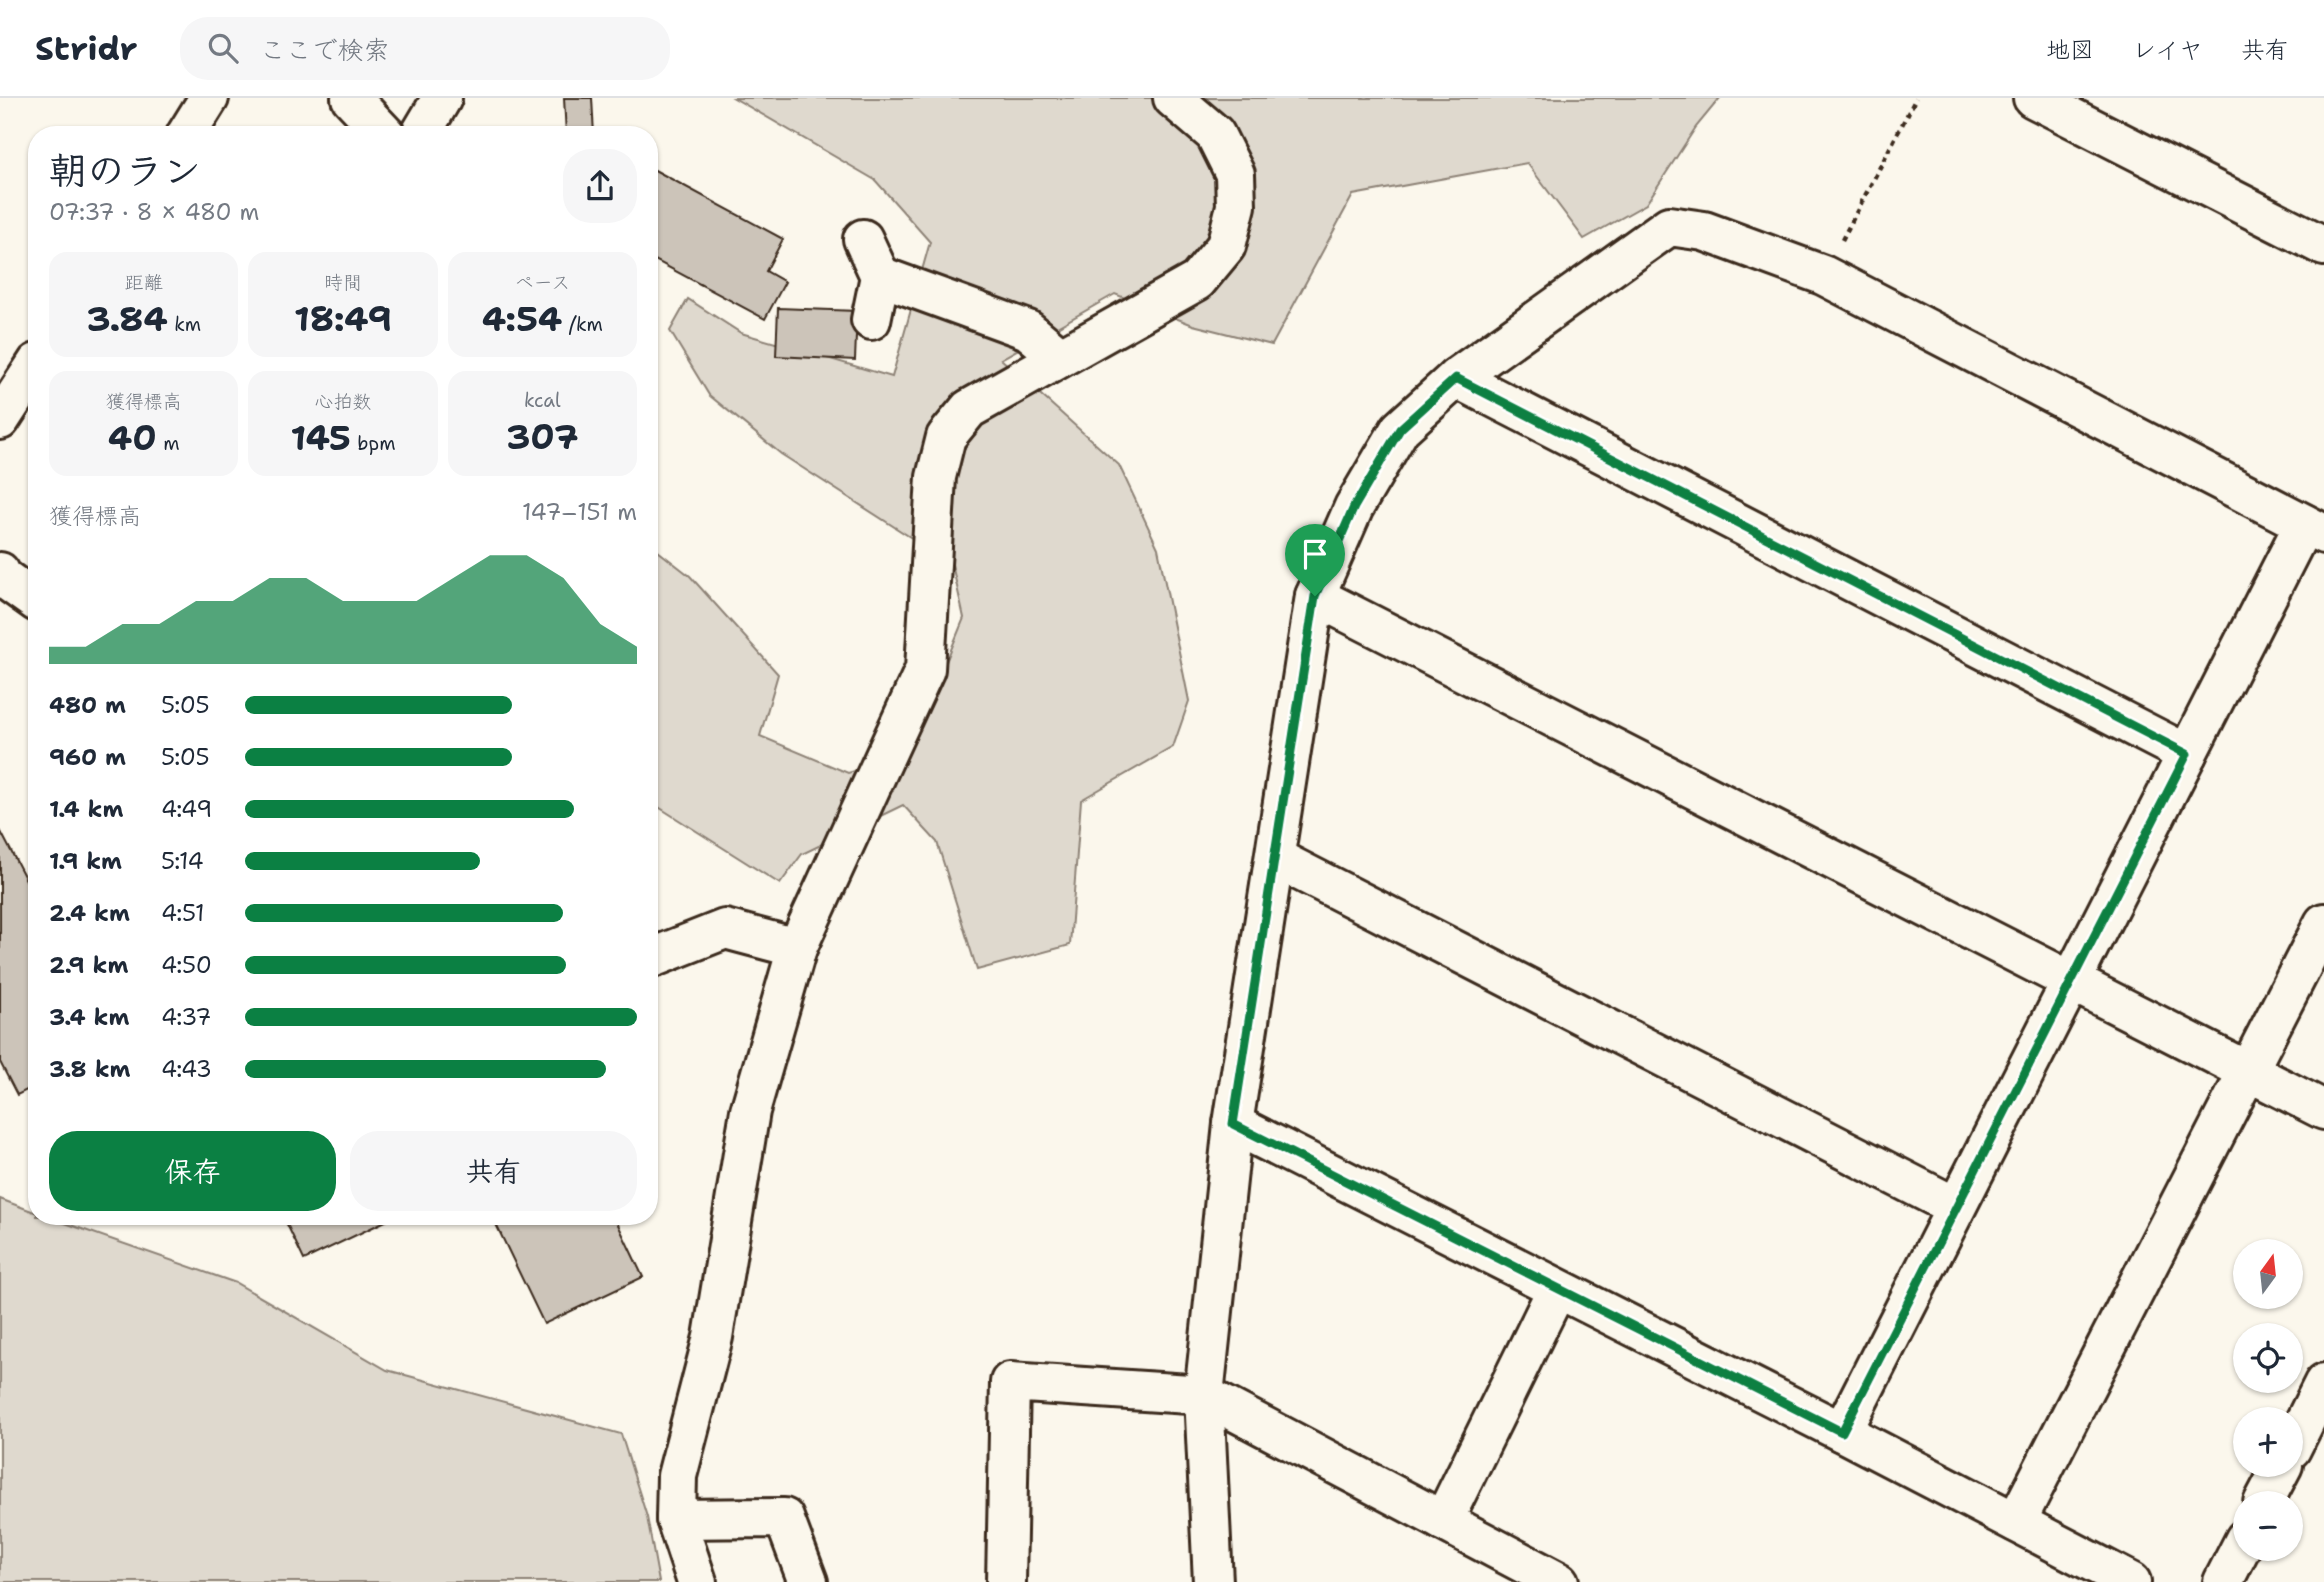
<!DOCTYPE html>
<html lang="ja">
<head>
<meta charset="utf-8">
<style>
  :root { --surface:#fff; --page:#f6f6f7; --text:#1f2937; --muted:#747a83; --line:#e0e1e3; --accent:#0b8043 }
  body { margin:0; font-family:"Shantell Sans","Klee One",sans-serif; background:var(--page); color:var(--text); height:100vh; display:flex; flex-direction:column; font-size:26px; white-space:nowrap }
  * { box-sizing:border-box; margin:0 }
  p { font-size:23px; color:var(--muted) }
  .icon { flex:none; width:38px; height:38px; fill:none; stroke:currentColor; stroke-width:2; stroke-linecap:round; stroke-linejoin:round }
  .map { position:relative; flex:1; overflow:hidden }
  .details { position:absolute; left:28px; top:28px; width:630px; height:1099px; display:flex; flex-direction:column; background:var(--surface); border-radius:28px; box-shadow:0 2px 5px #0004 }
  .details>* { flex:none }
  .needle { width:46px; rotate:15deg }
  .fabs { position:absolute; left:2233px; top:1141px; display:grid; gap:14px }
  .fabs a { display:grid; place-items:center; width:70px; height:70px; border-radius:50%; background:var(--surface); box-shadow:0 2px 5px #0004; font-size:35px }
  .pin { position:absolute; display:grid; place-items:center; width:60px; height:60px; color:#fff; margin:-72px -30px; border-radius:50% 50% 50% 0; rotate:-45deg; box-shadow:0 0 7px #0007 }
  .pin .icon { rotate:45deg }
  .round { display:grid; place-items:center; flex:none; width:74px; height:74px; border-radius:28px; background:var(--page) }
  .overview { display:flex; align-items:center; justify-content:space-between; height:119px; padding:0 21px }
  h1 { font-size:38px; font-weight:700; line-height:52px }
  .stats { display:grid; grid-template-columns:repeat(3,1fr); gap:10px; height:119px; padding:7px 21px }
  .stats div { display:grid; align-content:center; border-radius:18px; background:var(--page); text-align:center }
  .stats b { font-size:35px; font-weight:700 }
  .stats small { font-size:19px; font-weight:400 }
  .stats p { font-size:19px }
  .chart { height:196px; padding:14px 21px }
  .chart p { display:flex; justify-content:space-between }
  .chart svg { width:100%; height:126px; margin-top:7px; fill:var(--accent); opacity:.7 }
  .cta { display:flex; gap:14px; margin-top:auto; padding:14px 21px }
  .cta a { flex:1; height:80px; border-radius:28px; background:var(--accent); color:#fff; font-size:28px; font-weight:700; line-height:80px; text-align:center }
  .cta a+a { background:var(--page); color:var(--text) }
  ul { padding:0 21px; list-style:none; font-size:23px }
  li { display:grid; grid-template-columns:112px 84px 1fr; align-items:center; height:52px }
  li i { height:18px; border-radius:9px; background:var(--accent) }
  header { display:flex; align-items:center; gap:42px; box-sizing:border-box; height:98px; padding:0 35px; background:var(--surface); border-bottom:2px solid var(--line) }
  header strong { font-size:33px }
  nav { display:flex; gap:38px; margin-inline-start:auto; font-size:24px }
  .search { width:490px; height:63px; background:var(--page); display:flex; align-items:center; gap:18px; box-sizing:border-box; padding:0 24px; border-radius:28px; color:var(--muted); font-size:26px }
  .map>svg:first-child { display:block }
</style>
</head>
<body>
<header>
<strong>Stridr</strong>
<div class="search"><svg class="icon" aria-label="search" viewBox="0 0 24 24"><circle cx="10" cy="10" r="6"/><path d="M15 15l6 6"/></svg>ここで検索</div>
<nav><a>地図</a><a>レイヤ</a><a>共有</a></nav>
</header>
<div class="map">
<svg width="2324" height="1484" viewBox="0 0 2324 1484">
  <rect width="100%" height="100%" fill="#fbf7ec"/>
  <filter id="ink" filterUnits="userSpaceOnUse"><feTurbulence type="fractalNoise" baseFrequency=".0143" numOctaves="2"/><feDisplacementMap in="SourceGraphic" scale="14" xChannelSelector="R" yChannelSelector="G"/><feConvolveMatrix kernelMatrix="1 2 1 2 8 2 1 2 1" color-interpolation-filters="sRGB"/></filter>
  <g filter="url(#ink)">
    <g fill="#dfd9ce" stroke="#8d8276" stroke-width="2">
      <path d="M734 0H1720L1696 29 1646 106 1584 141 1527 65 1353 97 1272 247 1193 227 1115 196 1001 261 1119 367 1158 450 1189 603 1173 649 1081 702 1070 847 977 872 937 744 903 707 802 756 780 786 649 703V446L690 478 778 576 760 638 848 675 908 657 964 520 952 466 781 356 709 297 670 233 688 201 741 235 892 279 930 144 875 82Z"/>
      <path d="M0 1101 37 1115V1118H45L236 1185 387 1272 621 1336 647 1419 659 1484H0Z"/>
    </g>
    <g fill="#ccc4b9" stroke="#3b2a1e" stroke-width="2">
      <path d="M564 0H592L594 37H566Z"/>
      <path d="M649 69 783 141 766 173 785 184 765 221 649 159Z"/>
      <path d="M778 210 857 213 855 262 776 258Z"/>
      <path d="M0 732 37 803V987L17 997 0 964Z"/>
      <path d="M283 1118H396L304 1162Z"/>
      <path d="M492 1118H614L643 1179 544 1226Z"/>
    </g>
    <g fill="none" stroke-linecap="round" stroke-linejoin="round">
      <g stroke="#3b2a1e" stroke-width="44">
        <g id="minor">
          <path d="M351 0 386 37"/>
          <path d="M2033 0 2324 148"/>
          <path d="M186 37 209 0"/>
          <path d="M420 37 442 0"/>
          <path d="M863 141 880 178 871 222"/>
          <path d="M880 178 1028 232 1060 259"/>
          <path d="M1456 280 2187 656"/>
          <path d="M0 322 37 265"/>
          <path d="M0 474 2 479 37 504"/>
          <path d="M1315 498 2324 1012"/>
          <path d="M1275 760 1956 1109"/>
          <path d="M649 861 725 831 797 850"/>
          <path d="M1233 1026 1842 1334 2131 1484"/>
          <path d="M1842 1334 2304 426"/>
          <path d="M2291 1351 2324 1285"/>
          <path d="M2263 1405 2283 1367"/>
          <path d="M676 1421 784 1420 808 1484"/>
          <path d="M1443 1423 1557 1191"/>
          <path d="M2016 1424 2324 825"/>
          <path d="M697 1484 676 1421 677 1378 713 1239 750 1013 797 850 925 571 936 379 946 339 969 311 1197 183 1226 148 1236 108 1235 76 1215 36 1173 0"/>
          <path d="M1006 1484 1010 1284 1204 1297 1559 1484"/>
          <path d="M1213 1484 1204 1297 1233 1026 1315 498 1354 409 1400 331 1456 280 1669 128 1704 133 1823 177 2324 436"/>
          <path d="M2223 1484 2245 1441"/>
        </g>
      </g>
      <path stroke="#3b2a1e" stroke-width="4.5" stroke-dasharray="5 5" stroke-linecap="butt" d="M1842 142 1916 0"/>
      <use href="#minor" stroke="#fbf7ec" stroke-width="38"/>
    </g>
  </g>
  <g fill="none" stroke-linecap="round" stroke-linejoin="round" filter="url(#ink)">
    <g stroke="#fff" stroke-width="14">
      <path id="route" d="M1456 280 2187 656 1842 1334 1233 1026 1315 498 1354 409 1400 331Z"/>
    </g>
    <use href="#route" stroke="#0b8043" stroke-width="9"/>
  </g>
</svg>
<div class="fabs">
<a><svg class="needle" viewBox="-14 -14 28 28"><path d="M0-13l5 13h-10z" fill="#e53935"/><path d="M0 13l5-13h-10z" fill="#747a83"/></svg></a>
<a><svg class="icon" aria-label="locate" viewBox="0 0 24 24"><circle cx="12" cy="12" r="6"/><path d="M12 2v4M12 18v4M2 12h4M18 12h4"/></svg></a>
<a>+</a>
<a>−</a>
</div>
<div class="pin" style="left:1315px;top:498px;background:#1e9e55"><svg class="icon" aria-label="arrive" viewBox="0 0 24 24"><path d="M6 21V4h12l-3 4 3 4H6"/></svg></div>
<section class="details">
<div class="overview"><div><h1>朝のラン</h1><p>07:37 · 8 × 480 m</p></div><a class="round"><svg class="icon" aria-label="share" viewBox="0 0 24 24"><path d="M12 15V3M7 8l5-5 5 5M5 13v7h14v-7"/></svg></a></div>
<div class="stats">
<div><p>距離</p><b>3.84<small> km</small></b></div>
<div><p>時間</p><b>18:49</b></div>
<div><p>ペース</p><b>4:54<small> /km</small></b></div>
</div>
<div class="stats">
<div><p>獲得標高</p><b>40<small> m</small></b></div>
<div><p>心拍数</p><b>145<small> bpm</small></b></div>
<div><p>kcal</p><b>307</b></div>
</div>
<div class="chart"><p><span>獲得標高</span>147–151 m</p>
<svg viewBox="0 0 160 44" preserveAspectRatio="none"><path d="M0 44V38L10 38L20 30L30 30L40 22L50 22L60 14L70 14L80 22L90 22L100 22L110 14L120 6L130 6L140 14L150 30L160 38V44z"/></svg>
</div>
<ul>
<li><b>480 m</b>5:05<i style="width:68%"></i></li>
<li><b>960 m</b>5:05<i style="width:68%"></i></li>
<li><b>1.4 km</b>4:49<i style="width:84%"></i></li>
<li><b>1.9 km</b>5:14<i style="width:60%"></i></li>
<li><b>2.4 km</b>4:51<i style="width:81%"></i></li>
<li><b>2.9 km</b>4:50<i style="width:82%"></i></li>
<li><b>3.4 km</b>4:37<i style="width:100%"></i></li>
<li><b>3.8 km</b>4:43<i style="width:92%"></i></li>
</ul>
<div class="cta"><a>保存</a><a>共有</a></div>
</section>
</div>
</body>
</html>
